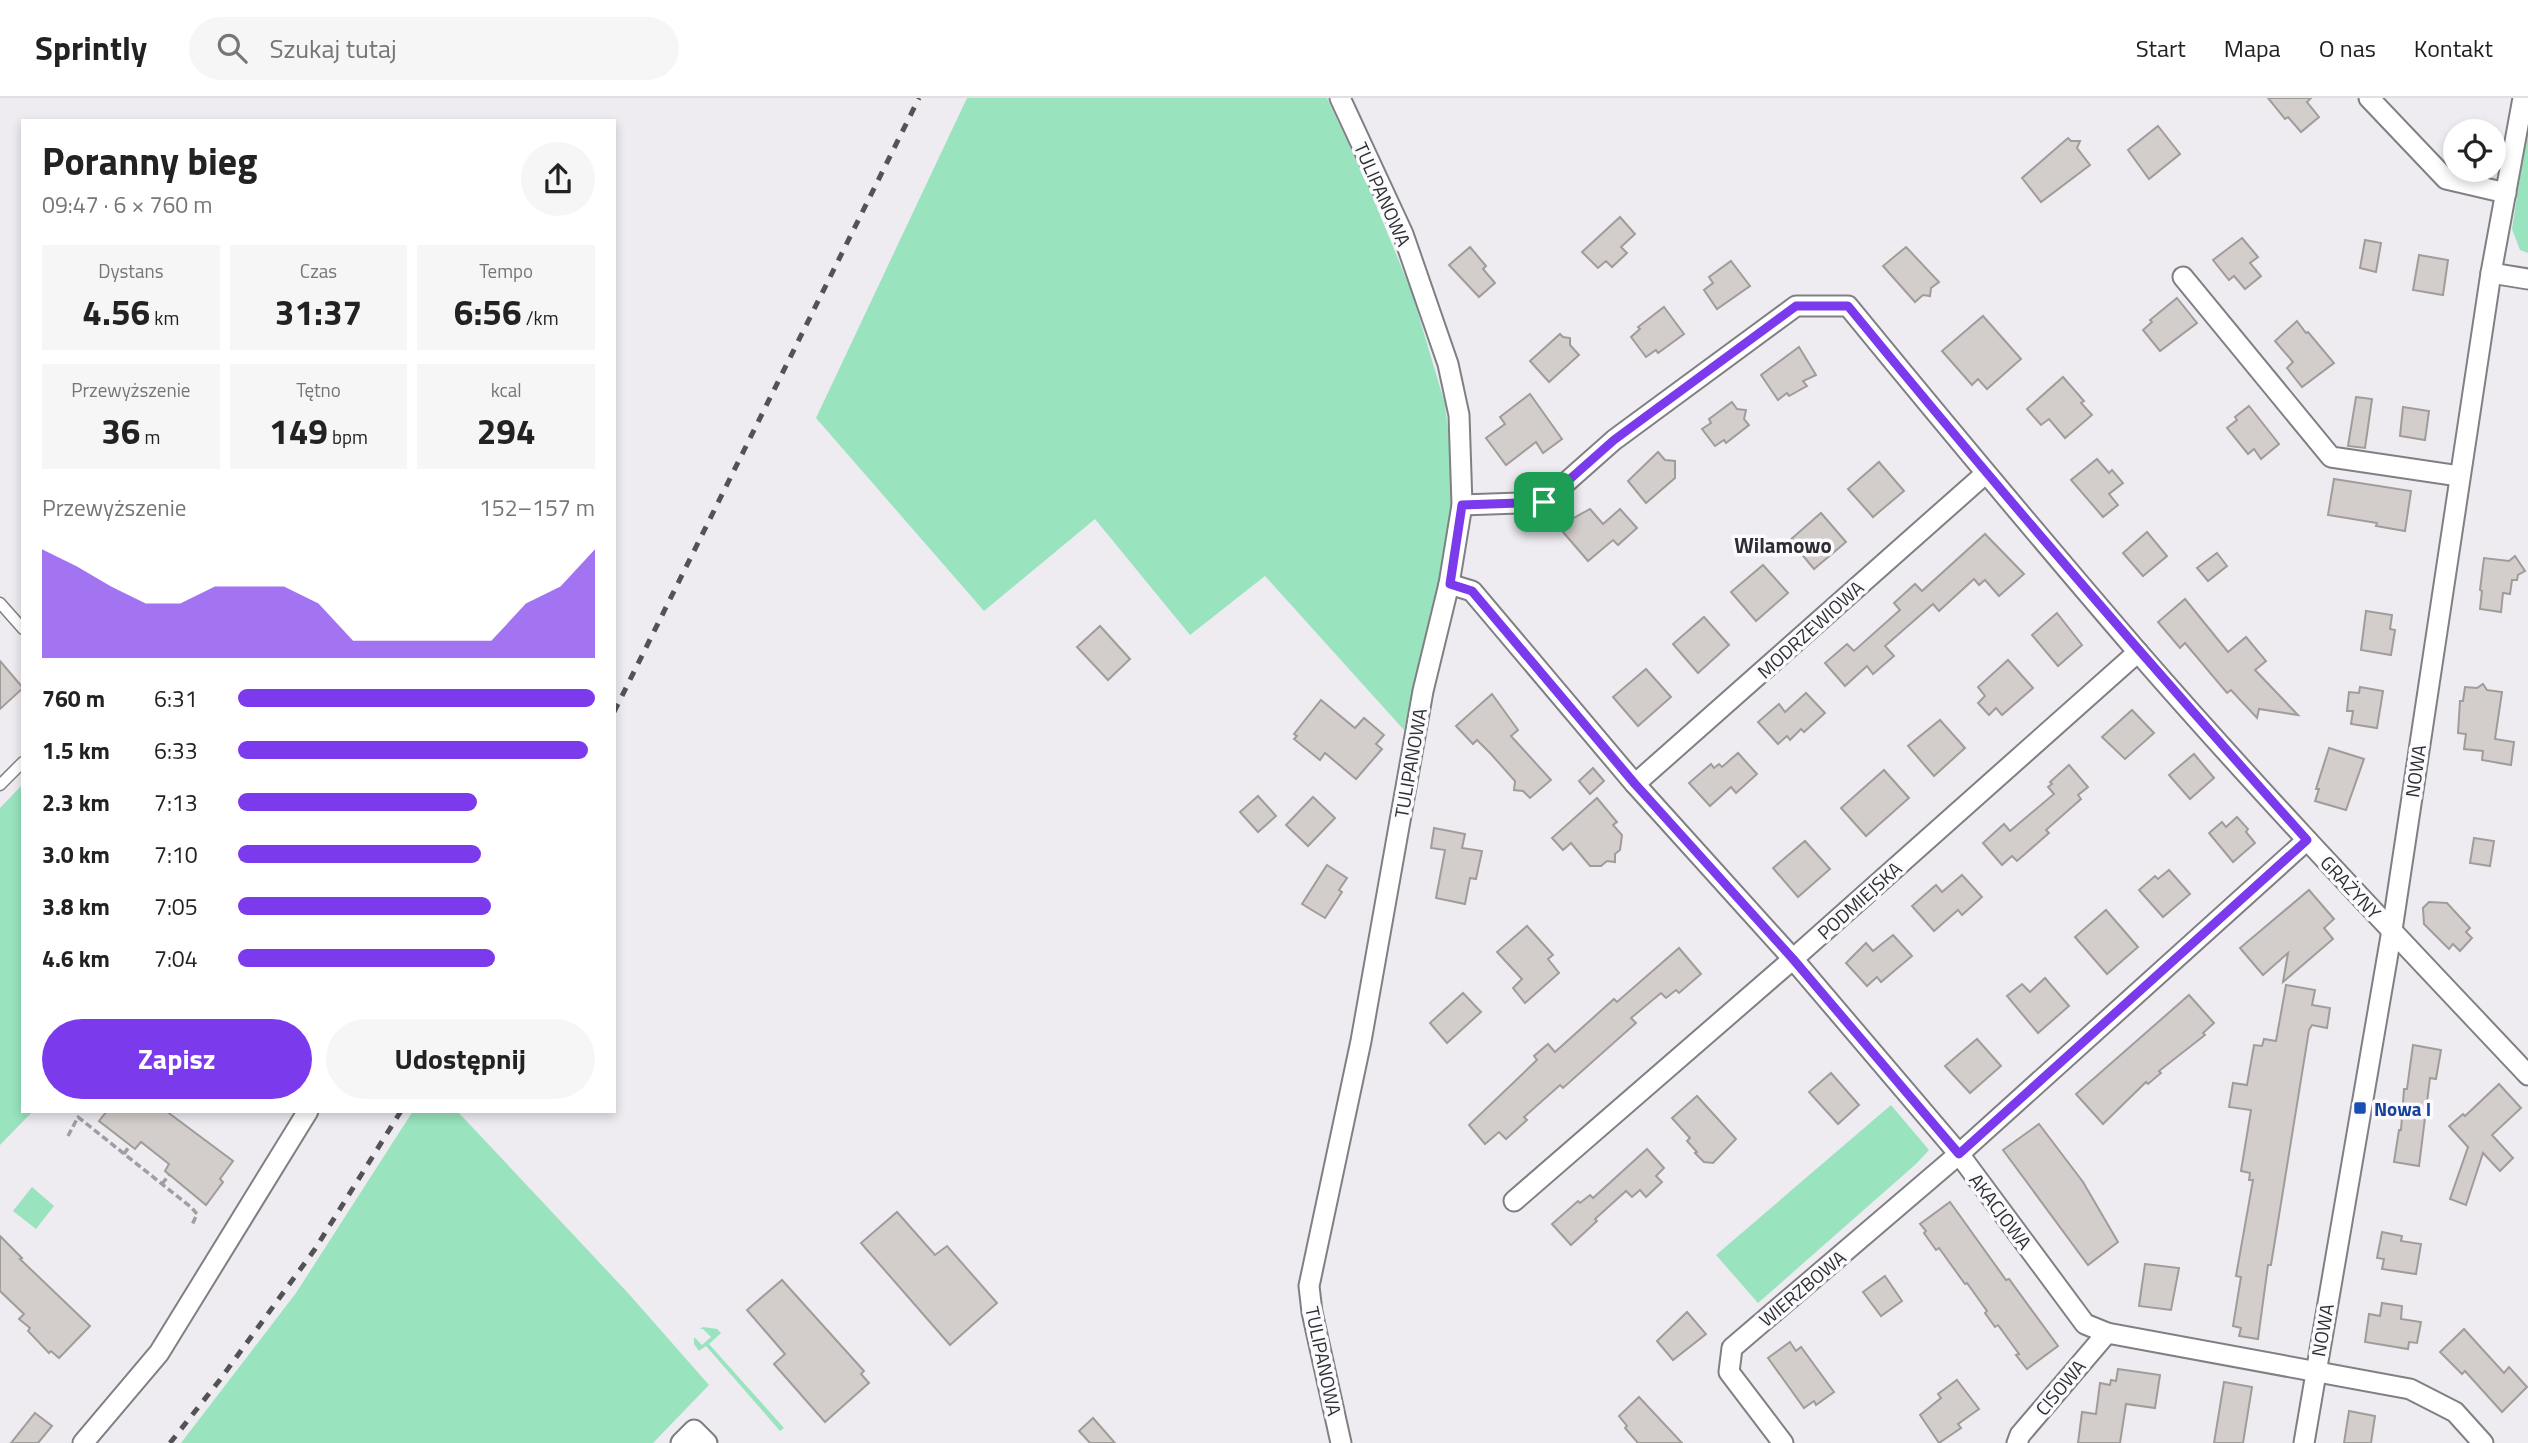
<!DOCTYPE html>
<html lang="pl">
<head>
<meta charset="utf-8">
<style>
  :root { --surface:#fff; --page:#f6f6f6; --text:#222; --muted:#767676; --line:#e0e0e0; --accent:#7c3aed }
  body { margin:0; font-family:"Titillium Web",sans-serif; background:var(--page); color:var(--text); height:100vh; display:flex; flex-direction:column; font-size:26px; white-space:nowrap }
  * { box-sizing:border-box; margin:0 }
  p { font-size:23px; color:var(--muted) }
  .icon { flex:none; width:38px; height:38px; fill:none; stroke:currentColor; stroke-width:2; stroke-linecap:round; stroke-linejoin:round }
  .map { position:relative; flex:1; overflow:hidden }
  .details { position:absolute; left:21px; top:21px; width:595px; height:994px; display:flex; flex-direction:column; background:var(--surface); border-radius:0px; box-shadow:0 4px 10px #0003 }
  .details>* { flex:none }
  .fabs { position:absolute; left:2443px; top:21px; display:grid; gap:14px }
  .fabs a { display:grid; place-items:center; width:63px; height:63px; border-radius:50%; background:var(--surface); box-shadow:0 4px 10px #0003; font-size:35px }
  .pin { position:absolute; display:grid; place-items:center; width:60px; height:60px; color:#fff; margin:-30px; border-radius:14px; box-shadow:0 4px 10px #0006 }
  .round { display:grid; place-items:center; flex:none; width:74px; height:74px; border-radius:37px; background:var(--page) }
  .head { display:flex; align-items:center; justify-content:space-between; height:119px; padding:0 21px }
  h1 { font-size:38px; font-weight:700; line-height:52px }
  .figures { display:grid; grid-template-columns:repeat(3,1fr); gap:10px; height:119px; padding:7px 21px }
  .figures div { display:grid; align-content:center; border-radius:0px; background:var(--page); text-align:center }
  .figures b { font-size:35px; font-weight:700 }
  .figures small { font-size:19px; font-weight:400 }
  .figures p { font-size:19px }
  .chart { height:196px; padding:14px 21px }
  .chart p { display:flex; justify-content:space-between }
  .chart svg { width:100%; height:126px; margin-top:7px; fill:var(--accent); opacity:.7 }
  .primary-button { display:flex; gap:14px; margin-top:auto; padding:14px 21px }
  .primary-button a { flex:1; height:80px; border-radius:42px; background:var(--accent); color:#fff; font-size:28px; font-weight:700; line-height:80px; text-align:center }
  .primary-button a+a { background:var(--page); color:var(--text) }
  ul { padding:0 21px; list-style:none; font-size:23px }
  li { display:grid; grid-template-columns:112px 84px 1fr; align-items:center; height:52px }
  li i { height:18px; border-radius:9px; background:var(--accent) }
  header { display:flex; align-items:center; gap:42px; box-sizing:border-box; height:98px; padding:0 35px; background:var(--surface); border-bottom:2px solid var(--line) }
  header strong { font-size:33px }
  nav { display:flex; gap:38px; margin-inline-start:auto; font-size:24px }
  .search { width:490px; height:63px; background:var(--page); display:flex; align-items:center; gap:18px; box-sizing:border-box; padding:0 24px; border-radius:38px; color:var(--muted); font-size:26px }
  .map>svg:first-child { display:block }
</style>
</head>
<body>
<header>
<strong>Sprintly</strong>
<div class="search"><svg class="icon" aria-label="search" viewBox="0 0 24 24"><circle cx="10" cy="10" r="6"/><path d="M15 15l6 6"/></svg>Szukaj tutaj</div>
<nav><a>Start</a><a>Mapa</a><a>O nas</a><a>Kontakt</a></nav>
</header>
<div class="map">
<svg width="2528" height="1345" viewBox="0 0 2528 1345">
  <rect width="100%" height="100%" fill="#eeecf1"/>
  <g fill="#99e3be">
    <path d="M967 0H1327L1367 85 1412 195 1445 306 1458 419 1404 632 1265 478 1190 537 1095 421 984 513 816 320Z"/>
    <path d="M2528 27V155L2520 152 2512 131Z"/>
    <path d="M23 686V1013H33L0 1047V710Z"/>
    <path d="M1891 1007 1929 1052 1916 1066 1758 1205 1716 1157Z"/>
    <path d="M413 1013 458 1014 628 1195 709 1287 653 1345H181L296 1195Z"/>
    <path d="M32 1089 54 1108 36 1131 13 1113Z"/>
    <path d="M703 1229 717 1231 721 1235 709 1246 784 1330 780 1333 706 1248 699 1253 694 1246V1239L702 1247 711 1239 703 1231H700Z"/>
  </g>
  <g fill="#d3cecc" stroke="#a09c9a" stroke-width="2">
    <path d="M2268 0H2311L2307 4 2319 19 2301 34 2288 19 2285 21Z"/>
    <path d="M2158 28 2180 56 2149 81 2128 52Z"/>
    <path d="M2068 40 2071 43H2080L2077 50 2090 67 2041 104 2022 80Z"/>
    <path d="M1620 119 1635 136 1621 149 1627 155 1612 169 1606 163 1598 170 1582 154Z"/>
    <path d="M2242 140 2258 159 2250 165 2261 178 2245 191 2234 178 2229 182 2213 162Z"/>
    <path d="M2365 142 2381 145 2376 174 2360 170Z"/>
    <path d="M1470 149 1486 168 1483 171 1495 185 1479 199 1449 167Z"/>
    <path d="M1906 149 1939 184 1931 190 1930 198 1923 197 1915 204 1883 168Z"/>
    <path d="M2419 157 2448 162 2443 197 2413 192Z"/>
    <path d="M1731 163 1750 188 1717 211 1704 192 1713 185 1709 179Z"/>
    <path d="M2177 200 2197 225 2160 253 2143 232 2152 224 2150 222Z"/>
    <path d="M1664 209 1684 236 1658 255 1656 252 1646 259 1631 239 1640 231 1638 229Z"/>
    <path d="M1983 218 2021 261 1987 291 1978 281 1972 287 1942 253Z"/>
    <path d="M2297 223 2306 235 2308 234 2334 265 2302 289 2287 270 2293 264 2275 243Z"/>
    <path d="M1560 236 1563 239 1570 240V247L1579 257 1549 284 1530 263Z"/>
    <path d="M1799 249 1816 277 1803 283 1807 288 1789 298 1787 295 1778 302 1761 277Z"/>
    <path d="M2063 279 2084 303 2081 305 2092 317 2065 340 2049 321 2041 327 2027 311Z"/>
    <path d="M1530 296 1562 341 1543 355 1536 344 1506 367 1486 340 1505 326 1500 319Z"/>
    <path d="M2356 299 2372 301 2365 350 2348 348Z"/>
    <path d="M1732 304 1737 311 1746 312 1744 321 1749 327 1726 345 1724 342 1715 348 1702 331 1711 325 1709 321Z"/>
    <path d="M2249 308 2279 346 2261 361 2254 351 2248 356 2227 330 2237 322 2235 319Z"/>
    <path d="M2403 309 2429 313 2425 342 2400 338Z"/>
    <path d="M1658 354 1665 362 1675 363V380L1646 405 1628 383Z"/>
    <path d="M2097 361 2109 375 2112 372 2123 385 2109 396 2118 407 2103 419 2071 382Z"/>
    <path d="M1879 364 1904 393 1873 419 1848 391Z"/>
    <path d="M2334 381 2411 393 2405 433 2376 428 2377 425 2328 417Z"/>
    <path d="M1590 411 1603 426 1620 411 1637 430 1618 447 1613 442 1588 463 1563 434 1571 427 1572 421Z"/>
    <path d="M1821 415 1846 444 1814 471 1790 442Z"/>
    <path d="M2147 434 2167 458 2143 478 2123 455Z"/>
    <path d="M1985 436 2024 476 1999 498 1985 482 1979 487 1974 481 1939 513 1933 506 1885 548 1894 558 1873 576 1867 568 1845 588 1825 565 1847 546 1854 553 1900 512 1894 505 1915 486 1922 493Z"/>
    <path d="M2217 455 2227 468 2208 483 2197 470Z"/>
    <path d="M2515 458 2525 473 2518 477 2517 482H2512L2510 496 2503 495 2501 514 2480 511 2482 493 2480 492 2484 460 2509 463Z"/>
    <path d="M1763 467 1788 495 1756 523 1731 494Z"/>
    <path d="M2185 501 2228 554 2246 539 2266 563 2255 572 2298 617 2259 611 2257 620 2231 592 2227 595 2185 545 2180 550 2158 524Z"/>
    <path d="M2366 513 2392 517 2390 531 2395 532 2391 557 2361 552Z"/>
    <path d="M2057 515 2082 547 2058 568 2032 537Z"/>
    <path d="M1704 519 1729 547 1698 575 1673 546Z"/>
    <path d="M1100 528 1130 561 1108 582 1077 549Z"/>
    <path d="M2008 562 2033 590 2002 617 1996 610 1989 617 1978 605 1985 598 1978 589Z"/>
    <path d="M0 563 23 590 0 611Z"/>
    <path d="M1646 571 1671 599 1638 628 1613 599Z"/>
    <path d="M2483 586 2487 592 2502 594 2495 641 2514 644 2511 667 2482 662 2483 653 2464 651 2466 636 2458 635 2460 603H2463L2465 589 2477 590Z"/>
    <path d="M2360 589 2383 593 2377 630 2351 626 2353 613H2347L2349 594 2359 595Z"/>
    <path d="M1806 595 1825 615 1804 634 1801 631 1790 642 1787 638 1778 646 1758 624 1779 606 1785 614Z"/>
    <path d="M1492 596 1518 632 1511 638 1551 682 1530 700 1523 693 1514 692 1515 683 1491 656 1477 642 1473 646 1456 628Z"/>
    <path d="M1321 602 1355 630 1364 620 1384 637 1376 646 1382 651 1356 681 1325 655 1320 662 1294 641 1297 638 1294 636Z"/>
    <path d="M2132 612 2154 635 2125 661 2102 639Z"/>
    <path d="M1940 622 1965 650 1934 678 1908 648Z"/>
    <path d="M2329 650 2364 661 2346 712 2315 703 2319 691H2316Z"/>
    <path d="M1738 655 1757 676 1736 695 1731 689 1710 708 1689 685 1711 666 1714 670 1719 666 1722 669Z"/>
    <path d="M2194 656 2214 680 2190 701 2169 677Z"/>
    <path d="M2069 667 2088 689 2078 697 2081 701 2046 732 2049 735 2017 763 2012 758 2002 767 1983 745 2004 726 2010 733 2054 696 2048 689 2052 686 2050 684Z"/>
    <path d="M1593 670 1604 683 1590 696 1579 683Z"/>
    <path d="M1884 672 1909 700 1866 738 1841 710Z"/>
    <path d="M1258 698 1276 718 1258 734 1240 714Z"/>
    <path d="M1313 699 1335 720 1308 748 1286 727Z"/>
    <path d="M1597 700 1617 724 1613 727 1622 737 1620 752 1615 756V764L1607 763 1601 768H1590L1571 745 1563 752 1552 740Z"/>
    <path d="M2237 719 2248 731 2246 734 2255 745 2233 764 2209 735 2222 724 2226 729Z"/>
    <path d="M1434 730 1465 736 1462 750 1482 753 1476 781 1470 780 1465 806 1436 800 1445 752 1431 750Z"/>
    <path d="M2474 740 2494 743 2490 768 2470 765Z"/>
    <path d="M1805 743 1830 771 1798 799 1773 770Z"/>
    <path d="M1327 767 1347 780 1339 792 1342 794 1325 820 1302 806Z"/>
    <path d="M2169 772 2190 796 2163 819 2139 792 2155 778 2158 781Z"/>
    <path d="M1962 777 1982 799 1962 817 1958 812 1934 833 1912 808 1936 787 1942 794Z"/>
    <path d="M2309 792 2334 821 2324 830 2333 841 2283 884 2288 855 2263 877 2240 850Z"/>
    <path d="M2429 804 2447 805 2470 830 2466 834 2472 840 2460 853 2453 846 2449 851 2424 826 2423 810Z"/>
    <path d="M2106 812 2138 849 2107 876 2075 839Z"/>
    <path d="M1527 828 1553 857 1548 861 1559 875 1525 905 1513 890 1522 881 1497 854Z"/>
    <path d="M1893 837 1912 858 1881 884 1877 879 1867 888 1846 865 1866 845 1873 853Z"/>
    <path d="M1679 850 1701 876 1679 895 1676 892 1666 900 1661 895 1631 920 1636 925 1563 990 1560 987 1524 1019 1527 1022 1506 1041 1499 1034 1485 1046 1469 1027 1537 962 1534 958 1548 946 1555 954 1614 901 1617 904Z"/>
    <path d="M2045 880 2069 908 2038 935 2007 898 2022 886 2030 894Z"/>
    <path d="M2286 887 2315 892 2312 907 2330 910 2327 930 2312 927 2309 932 2271 1167H2268L2258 1241 2239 1238 2241 1230 2233 1228 2241 1179 2236 1178 2253 1082H2249L2250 1075 2241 1073 2251 1012 2229 1009 2233 985 2247 987 2254 947 2262 948 2264 941 2276 943Z"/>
    <path d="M1463 895 1481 914 1447 945 1430 925Z"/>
    <path d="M2189 897 2214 925 2203 935 2205 937 2159 973 2161 975 2148 986 2146 984 2103 1026 2076 996Z"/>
    <path d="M1977 941 2001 968 1970 995 1945 968Z"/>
    <path d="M2413 947 2441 952 2436 981 2430 980 2419 1068 2394 1064 2399 1032H2401L2404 991H2407Z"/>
    <path d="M1831 975 1859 1007 1838 1026 1809 994Z"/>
    <path d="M2499 986 2521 1010 2492 1037 2513 1060 2500 1073 2483 1055 2466 1107 2450 1101 2468 1049 2449 1028 2463 1016 2465 1018Z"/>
    <path d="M1697 998 1736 1041 1713 1065 1704 1064 1695 1055 1697 1054 1687 1043 1690 1040 1672 1020Z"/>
    <path d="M107 1013H166L233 1063 220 1081 223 1084 206 1107 165 1073 169 1066 141 1044 135 1051 99 1023Z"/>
    <path d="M2039 1026 2083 1084 2118 1144 2088 1167 2003 1052Z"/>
    <path d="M1647 1051 1664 1070 1656 1078 1662 1084 1646 1099 1640 1092 1632 1099 1626 1093 1595 1121 1597 1123 1571 1147 1552 1126 1578 1103 1580 1105 1590 1097 1593 1100Z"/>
    <path d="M1950 1104 2006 1182 2009 1181 2058 1248 2027 1271 2016 1257 2019 1256 1998 1227 1995 1229 1985 1215 1987 1213 1967 1185 1965 1186 1939 1150 1936 1152 1924 1135 1926 1133 1920 1126Z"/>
    <path d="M897 1114 935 1157 947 1148 997 1205 950 1247 861 1145Z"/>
    <path d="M2382 1134 2402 1138 2401 1143 2421 1146 2416 1176 2382 1171 2384 1161 2377 1160Z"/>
    <path d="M0 1138 22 1160 20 1161 90 1228 59 1260 51 1253 49 1255 28 1233 30 1230 19 1221 24 1216 0 1193Z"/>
    <path d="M2145 1166 2179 1170 2171 1212 2139 1208Z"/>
    <path d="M1885 1178 1902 1203 1881 1218 1863 1194Z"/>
    <path d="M782 1182 864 1273 861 1276 869 1285 825 1324 774 1266 785 1256 747 1212Z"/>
    <path d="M2382 1205 2402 1208 2401 1221 2421 1224 2417 1245 2409 1244 2408 1251 2365 1244 2369 1216 2380 1218Z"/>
    <path d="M1687 1214 1706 1236 1673 1262 1657 1243Z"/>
    <path d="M2464 1231 2504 1275 2509 1269 2527 1289 2502 1314 2465 1273 2462 1276 2440 1254Z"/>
    <path d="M1790 1244 1796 1253 1801 1249 1834 1294 1816 1307 1814 1303 1804 1310 1768 1260Z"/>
    <path d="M2118 1271 2160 1277 2155 1310 2126 1306 2120 1345H2078L2082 1314 2096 1316 2100 1285 2110 1287 2111 1282 2116 1283Z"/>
    <path d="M1957 1282 1979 1311 1958 1326 1961 1330 1939 1345 1920 1317 1941 1300 1938 1296Z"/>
    <path d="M2224 1284 2252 1289 2243 1345H2214Z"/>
    <path d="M1639 1299 1682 1345H1638L1625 1330 1627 1328 1619 1318Z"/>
    <path d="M2349 1313 2375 1318 2371 1345H2344Z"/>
    <path d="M35 1315 52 1328 38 1345H11Z"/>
    <path d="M1093 1320 1115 1345H1090L1079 1333Z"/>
  </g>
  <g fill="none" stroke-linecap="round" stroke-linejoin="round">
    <g stroke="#807f83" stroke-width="13">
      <g id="service">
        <path d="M0 505 23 531"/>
        <path d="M0 687 23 664"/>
      </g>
    </g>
    <g stroke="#807f83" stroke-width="23">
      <g id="minor">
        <path d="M1340 0 1403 136 1448 266 1459 317 1462 407 1449 486 1423 593 1361 943 1309 1188 1312 1214 1341 1345"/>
        <path d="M2369 0 2446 81 2506 95"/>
        <path d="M2491 175 2528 181"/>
        <path d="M2183 179 2331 359 2459 378"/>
        <path d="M1462 407 1544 404 1614 342 1796 208H1848C1943 324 2039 439 2137 553 2263 698 2396 837 2528 977"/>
        <path d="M1449 486 1472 493 1635 686 1793 861 1959 1056 2085 1226 2107 1235 2410 1291 2455 1314 2483 1345"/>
        <path d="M1635 686 1985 376"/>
        <path d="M1514 1103 1793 861 2138 554"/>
        <path d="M83 1345 159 1255 308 1013"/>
        <path d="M681 1345 694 1332 707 1345"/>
        <path d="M1783 1345 1729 1274 1732 1250 1959 1056 2307 742"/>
        <path d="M2017 1345 2020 1337 2107 1235"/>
        <path d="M2304 1345 2392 832 2491 175 2523 0"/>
      </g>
    </g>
    <g stroke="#9f9ea1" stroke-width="3.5" stroke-dasharray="7 3.5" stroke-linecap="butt">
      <path d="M68 1038 78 1019 192 1110 197 1116 192 1127"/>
      <path d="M124 1056 130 1047"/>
      <path d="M162 1086 169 1077"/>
    </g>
    <use href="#service" stroke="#fff" stroke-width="10"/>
    <use href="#minor" stroke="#fff" stroke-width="19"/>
    <g stroke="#535254" stroke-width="5" stroke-dasharray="9 9" stroke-linecap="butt">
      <path d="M614 614 919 0"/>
      <path d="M170 1345 219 1283 315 1151 401 1013"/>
    </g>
  </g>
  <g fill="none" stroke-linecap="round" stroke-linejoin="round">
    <g stroke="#fff" stroke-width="14">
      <path id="route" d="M1796 208H1848C1997 390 2150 567 2307 742L1959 1056 1793 861 1635 686 1472 493 1450 486 1462 407 1544 404 1614 342Z"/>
    </g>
    <use href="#route" stroke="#7c3aed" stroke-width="9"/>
  </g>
  <rect fill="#1a4fb4" stroke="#fbfafe" stroke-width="2.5" x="2353" y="1003" width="14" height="14" rx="3.5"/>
  <g text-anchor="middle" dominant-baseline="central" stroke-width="7" stroke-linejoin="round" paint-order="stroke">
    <g font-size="19" fill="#2f2f30" stroke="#fbfafe">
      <text transform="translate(1383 96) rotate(66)">TULIPANOWA</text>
      <text transform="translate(1810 531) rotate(-42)">MODRZEWIOWA</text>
      <text transform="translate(1410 665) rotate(-80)">TULIPANOWA</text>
      <text transform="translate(2415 673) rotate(-82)">NOWA</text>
      <text transform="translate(2351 789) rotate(47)">GRAŻYNY</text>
      <text transform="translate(1859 802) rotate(-42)">PODMIEJSKA</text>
      <text transform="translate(2001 1113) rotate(53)">AKACJOWA</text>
      <text transform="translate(1802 1190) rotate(-40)">WIERZBOWA</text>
      <text transform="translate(2322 1232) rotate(-80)">NOWA</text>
      <text transform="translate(1324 1263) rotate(78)">TULIPANOWA</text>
      <text transform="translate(2060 1289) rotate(-50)">CISOWA</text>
    </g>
    <g font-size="19" font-weight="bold" fill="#164399" stroke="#fbfafe" text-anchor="start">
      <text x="2374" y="1010">Nowa I</text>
    </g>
    <g font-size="21" font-weight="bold" fill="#2e2d30" stroke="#fbfafe">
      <text x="1783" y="447">Wilamowo</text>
    </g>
  </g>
</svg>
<div class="fabs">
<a><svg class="icon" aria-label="locate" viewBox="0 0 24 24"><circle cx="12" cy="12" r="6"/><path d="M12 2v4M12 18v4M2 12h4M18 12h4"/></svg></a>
</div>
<div class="pin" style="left:1544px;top:404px;background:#1e9e55"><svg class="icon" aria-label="arrive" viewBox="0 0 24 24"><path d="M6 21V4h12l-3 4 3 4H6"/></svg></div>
<section class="details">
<div class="head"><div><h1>Poranny bieg</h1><p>09:47 · 6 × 760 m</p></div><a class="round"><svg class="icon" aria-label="share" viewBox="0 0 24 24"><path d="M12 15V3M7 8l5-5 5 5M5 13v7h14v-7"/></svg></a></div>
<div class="figures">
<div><p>Dystans</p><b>4.56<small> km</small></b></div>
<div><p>Czas</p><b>31:37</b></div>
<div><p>Tempo</p><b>6:56<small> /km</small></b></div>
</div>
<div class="figures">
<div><p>Przewyższenie</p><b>36<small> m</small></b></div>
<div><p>Tętno</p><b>149<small> bpm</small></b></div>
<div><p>kcal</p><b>294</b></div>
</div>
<div class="chart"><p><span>Przewyższenie</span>152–157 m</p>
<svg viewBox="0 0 160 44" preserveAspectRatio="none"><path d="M0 44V6L10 12L20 19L30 25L40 25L50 19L60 19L70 19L80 25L90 38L100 38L110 38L120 38L130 38L140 25L150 19L160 6V44z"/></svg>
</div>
<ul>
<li><b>760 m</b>6:31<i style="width:100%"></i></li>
<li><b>1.5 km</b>6:33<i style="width:98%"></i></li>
<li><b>2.3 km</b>7:13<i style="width:67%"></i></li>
<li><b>3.0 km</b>7:10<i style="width:68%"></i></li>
<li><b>3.8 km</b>7:05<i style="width:71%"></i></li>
<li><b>4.6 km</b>7:04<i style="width:72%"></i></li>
</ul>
<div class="primary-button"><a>Zapisz</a><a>Udostępnij</a></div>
</section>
</div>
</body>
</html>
